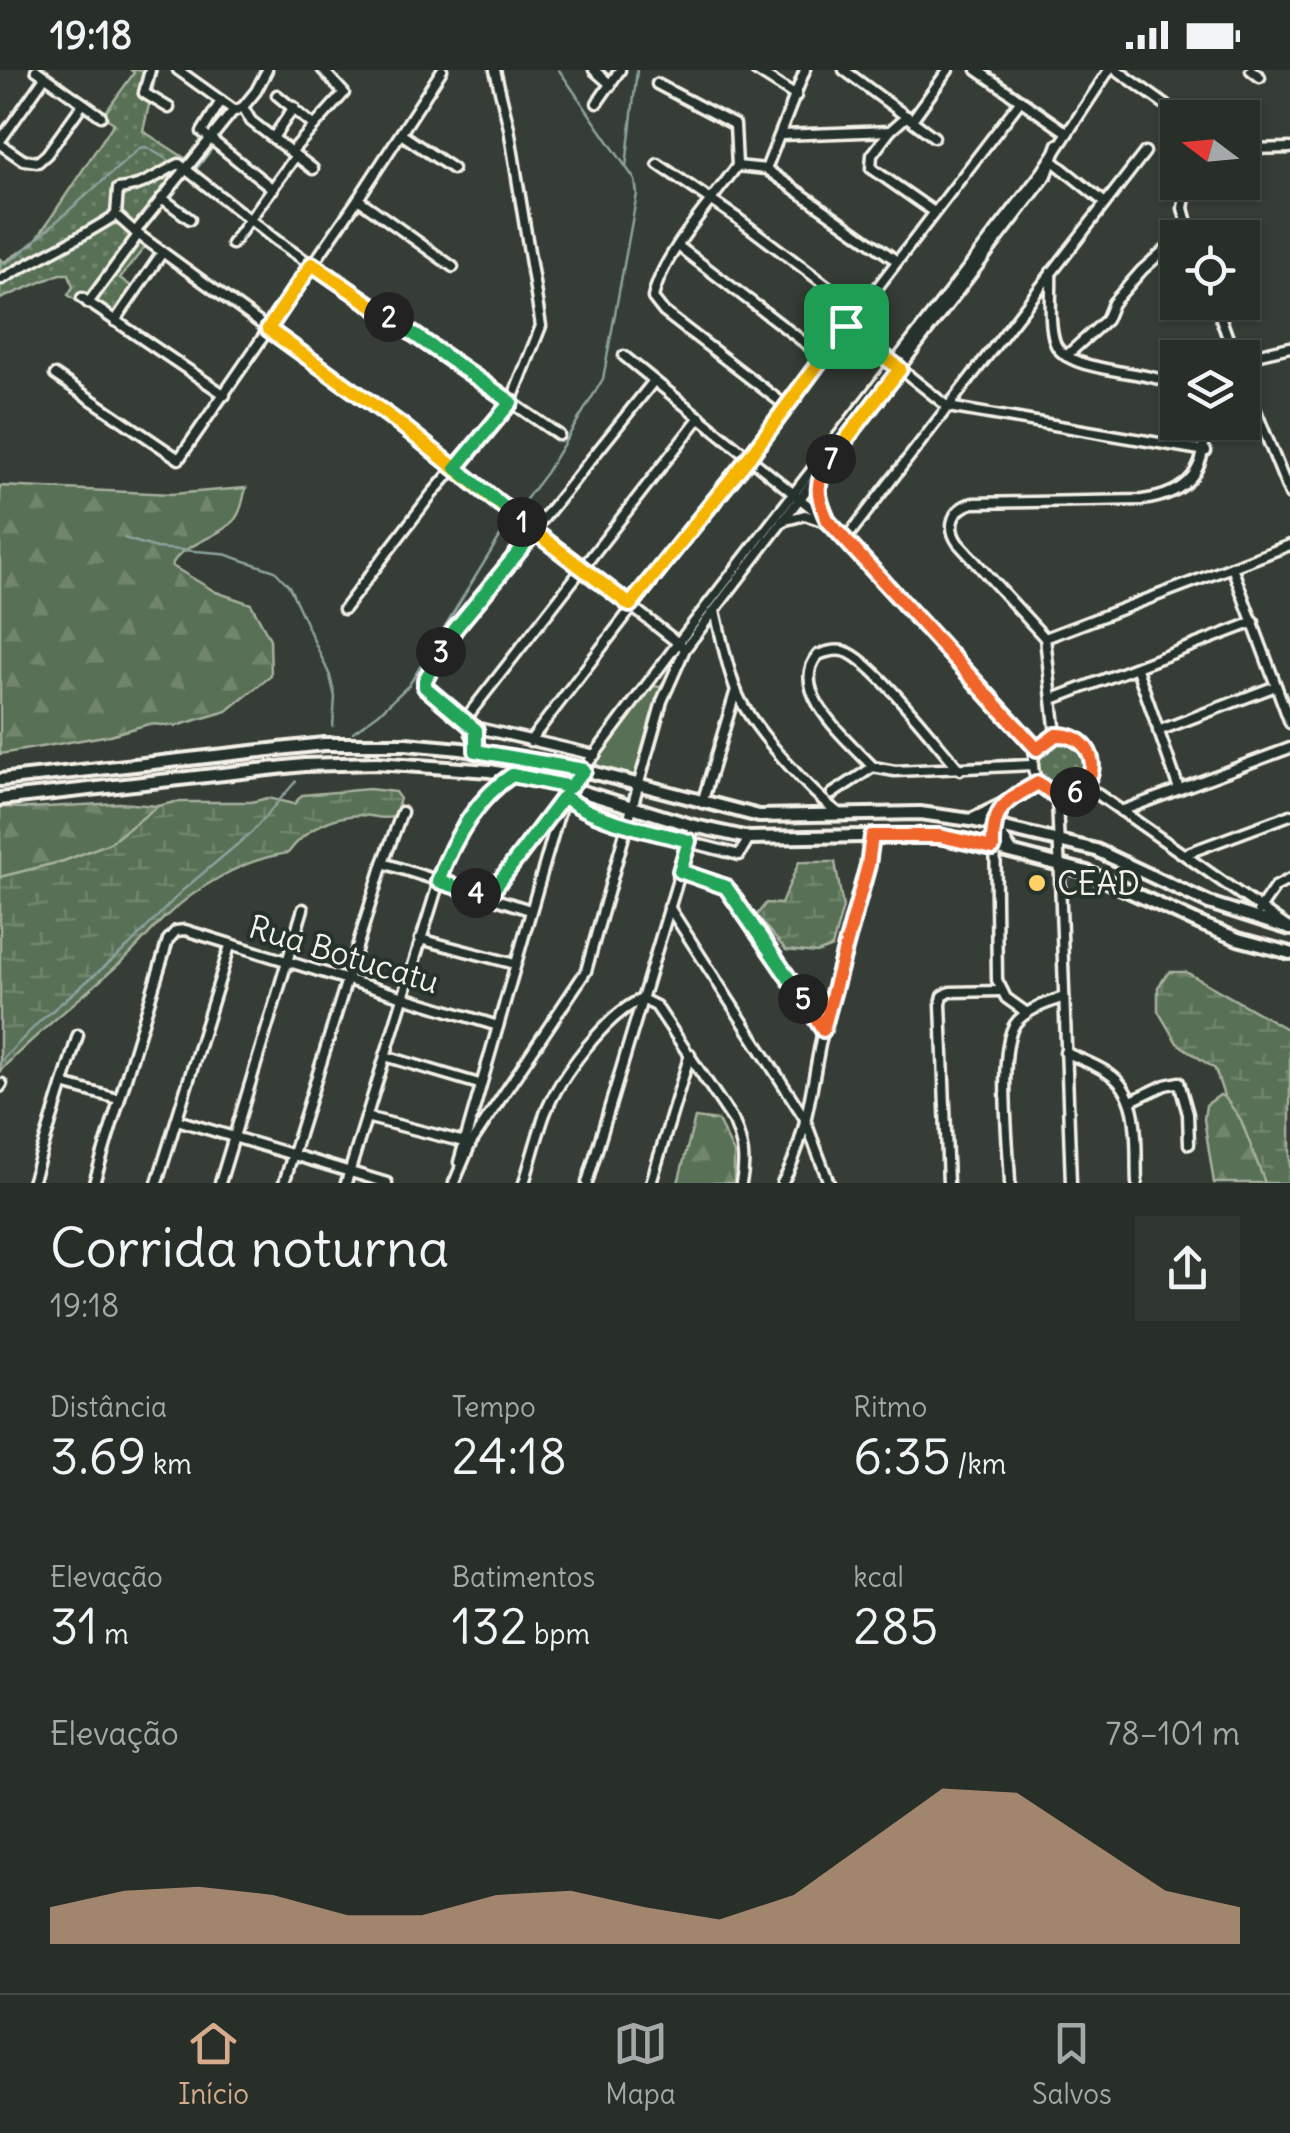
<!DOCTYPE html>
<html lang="pt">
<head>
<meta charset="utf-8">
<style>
  :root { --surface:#282e28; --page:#303630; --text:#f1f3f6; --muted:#a5a8a8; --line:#444a45; --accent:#d6ab8b }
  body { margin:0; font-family:Delius,sans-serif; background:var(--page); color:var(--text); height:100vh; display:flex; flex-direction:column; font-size:38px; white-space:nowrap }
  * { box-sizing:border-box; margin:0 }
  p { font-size:32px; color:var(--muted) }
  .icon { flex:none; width:55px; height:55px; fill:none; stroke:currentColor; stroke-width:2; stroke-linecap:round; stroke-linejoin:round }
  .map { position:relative; height:1113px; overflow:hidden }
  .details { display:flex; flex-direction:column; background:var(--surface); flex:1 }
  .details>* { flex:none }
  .needle { width:65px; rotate:286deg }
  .tools { position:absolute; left:1160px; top:30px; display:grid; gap:20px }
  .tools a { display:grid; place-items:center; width:100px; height:100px; border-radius:0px; background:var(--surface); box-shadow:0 2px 8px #0004,0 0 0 2px var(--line); font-size:50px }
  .pin { position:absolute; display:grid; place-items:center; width:85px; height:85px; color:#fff; margin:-42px; border-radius:20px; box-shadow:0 5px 15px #0006 }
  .km { position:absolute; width:50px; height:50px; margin:-25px; border-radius:50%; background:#222; color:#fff; font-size:28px; line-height:50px; text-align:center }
  .round { display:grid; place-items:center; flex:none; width:105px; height:105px; border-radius:0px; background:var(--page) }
  .summary { display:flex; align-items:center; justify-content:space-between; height:170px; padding:0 50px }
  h1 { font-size:55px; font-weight:600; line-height:75px }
  .figures { display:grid; grid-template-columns:repeat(3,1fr); gap:15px; height:170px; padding:10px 50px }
  .figures div { display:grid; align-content:center }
  .figures b { font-size:50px; font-weight:600 }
  .figures small { font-size:28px; font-weight:400 }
  .figures p { font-size:28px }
  .chart { height:280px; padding:20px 50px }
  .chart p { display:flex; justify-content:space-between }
  .chart svg { width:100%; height:180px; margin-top:10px; fill:var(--accent); opacity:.7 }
  .status { display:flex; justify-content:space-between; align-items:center; height:70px; padding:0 50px; background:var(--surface); direction:ltr }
  .status svg { height:28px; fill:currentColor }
  .menu { display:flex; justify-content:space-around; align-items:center; height:140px; border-top:2px solid var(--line); background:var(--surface); font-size:28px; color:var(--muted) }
  .menu a { display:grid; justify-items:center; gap:5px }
  .menu .selected { color:var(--accent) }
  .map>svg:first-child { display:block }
</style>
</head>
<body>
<div class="status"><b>19:18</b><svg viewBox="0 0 49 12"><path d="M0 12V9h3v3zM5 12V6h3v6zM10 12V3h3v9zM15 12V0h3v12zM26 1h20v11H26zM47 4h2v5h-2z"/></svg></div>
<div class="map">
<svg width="1290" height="1113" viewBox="0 0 1290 1113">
  <defs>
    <pattern id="grass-dots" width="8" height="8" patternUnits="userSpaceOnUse" patternTransform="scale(2.5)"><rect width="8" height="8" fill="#587055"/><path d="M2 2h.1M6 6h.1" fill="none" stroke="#71856d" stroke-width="1.8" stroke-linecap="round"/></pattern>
    <pattern id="forest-firs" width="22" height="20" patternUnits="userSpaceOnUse" patternTransform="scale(2.5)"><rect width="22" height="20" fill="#587055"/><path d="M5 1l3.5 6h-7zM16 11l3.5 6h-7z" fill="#71856d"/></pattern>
    <pattern id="wetland-marsh" width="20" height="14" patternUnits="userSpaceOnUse" patternTransform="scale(2.5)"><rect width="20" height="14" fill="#587055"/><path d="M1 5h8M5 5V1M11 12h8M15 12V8" fill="none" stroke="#71856d"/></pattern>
  </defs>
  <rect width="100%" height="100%" fill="#353d36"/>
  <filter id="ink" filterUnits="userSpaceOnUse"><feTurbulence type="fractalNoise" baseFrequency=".01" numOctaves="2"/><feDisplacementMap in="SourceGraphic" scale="20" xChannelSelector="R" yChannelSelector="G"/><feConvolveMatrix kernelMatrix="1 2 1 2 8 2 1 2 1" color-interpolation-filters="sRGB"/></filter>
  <g filter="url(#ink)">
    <g fill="url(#grass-dots)" stroke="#a6b09e" stroke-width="2.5">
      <path d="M131 0H157L143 61 188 90 130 165 145 177 120 208 139 222 115 257 68 225 73 217 69 204H60L0 229V189L4 192 34 173 114 53 103 46 134 3Z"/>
      <circle cx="1063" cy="695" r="26"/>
    </g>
    <g fill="url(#forest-firs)" stroke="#a6b09e" stroke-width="2.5">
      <path d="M0 416 172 424 246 418C243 428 242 441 235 449 221 467 176 477 172 496L216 522 251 534 270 569 271 606 227 641 176 656 149 654 110 665 0 684Z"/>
      <path d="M119 733 158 736 110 773 64 791 0 807V737L28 738Z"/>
      <path d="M1220 1025C1241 1033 1257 1091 1265 1113H1214L1204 1049 1206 1035Z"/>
      <path d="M695 1048 718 1051 734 1083V1113H678Z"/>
    </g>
    <g fill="url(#wetland-marsh)" stroke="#a6b09e" stroke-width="2.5">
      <path d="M369 719 395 722 400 729 394 747C378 750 374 745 361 745 329 746 306 759 288 783 243 789 195 818 162 850 148 864 135 881 119 894 79 930 37 962 0 1001V807L64 791 110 773 158 736 175 732H251L268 728 294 734 302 725Z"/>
      <path d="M799 792H835L843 837 832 877 817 883 786 880 756 846 766 833 781 834Z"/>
      <path d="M1169 902H1186L1290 961V1113H1265L1241 1050 1224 1026 1215 999 1177 973 1158 941V917Z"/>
    </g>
    <path fill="#587055" stroke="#a6b09e" stroke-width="2.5" d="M653 616 660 617 663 623 637 708 597 699 596 690Z"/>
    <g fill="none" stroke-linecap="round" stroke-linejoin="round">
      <g stroke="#8ca19d" stroke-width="2.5">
        <path d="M249 24 263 0"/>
        <path d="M218 69 236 43"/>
        <path d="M626 97 637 0"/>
        <path d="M195 101 214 76"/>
        <path d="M0 196 16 187 140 78 146 77 175 94"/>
        <path d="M517 441 546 403 603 309 637 124 635 110 559 0"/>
        <path d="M124 468 156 478 221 483 275 501 289 516 330 606 335 627 333 656"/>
        <path d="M353 662 378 644 409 615 512 447"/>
        <path d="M0 992 40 951 130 875 183 820 252 762 296 711"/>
      </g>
      <g stroke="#f4f1e8" stroke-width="15">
        <g id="minor">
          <path d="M36 0 101 46"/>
          <path d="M150 0 144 23 169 38"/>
          <path d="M178 0 234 40"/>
          <path d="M267 0 256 21 243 37 251 51 313 99"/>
          <path d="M594 0 611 15"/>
          <path d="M755 0 796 26"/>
          <path d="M844 0 934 67"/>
          <path d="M977 0 1066 62"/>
          <path d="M1117 0 1184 48"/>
          <path d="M1251 0 1260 7"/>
          <path d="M657 14 735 55 737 96"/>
          <path d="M277 25 314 56"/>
          <path d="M221 31 202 62 273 119"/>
          <path d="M597 33 620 0"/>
          <path d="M243 37 232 42 135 162 400 355 682 576"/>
          <path d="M912 50 948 0"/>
          <path d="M890 61 872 85 871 98 934 142"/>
          <path d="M401 64 453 99"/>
          <path d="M781 65 890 61 907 46"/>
          <path d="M273 68 294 37"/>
          <path d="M0 71 45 7"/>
          <path d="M0 74 23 90 38 92 47 84 82 35"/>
          <path d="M1242 79 1290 78"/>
          <path d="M291 82 344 23 323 0"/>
          <path d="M1053 91 1104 132"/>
          <path d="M658 94 737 148 859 240"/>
          <path d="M766 99 805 0"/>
          <path d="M1188 112 1183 138 1191 168"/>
          <path d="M162 128 190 149"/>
          <path d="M358 129 453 197"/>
          <path d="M135 162 116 145 118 119C146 116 156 105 179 94L277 171 559 365"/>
          <path d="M232 174 295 87"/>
          <path d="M678 176 822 286"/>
          <path d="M1051 202C1052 223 1048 253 1055 273 1067 304 1148 299 1178 316"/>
          <path d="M2 209C40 187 79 169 116 145"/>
          <path d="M82 228 225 325"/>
          <path d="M1215 232 1235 288"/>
          <path d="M88 233 138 165"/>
          <path d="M115 251 162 183"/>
          <path d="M846 255 948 337 1206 381"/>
          <path d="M624 286 831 454 1037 679"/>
          <path d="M1066 286 1106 250 1113 233 1142 200 1177 169"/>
          <path d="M1242 288 1290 277"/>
          <path d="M55 305 179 389 358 129 442 0"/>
          <path d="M1242 306 1290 425"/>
          <path d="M786 336 664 242 653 228C661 186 712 131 737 96L766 99 897 191"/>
          <path d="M819 407 820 430 826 447"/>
          <path d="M782 451 805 445 825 452"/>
          <path d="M845 470 1145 82"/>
          <path d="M1232 497 1290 653"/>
          <path d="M344 539 431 425 511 332 541 256 509 58 495 0"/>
          <path d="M715 541C722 569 727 600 738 625 753 659 811 723 841 745"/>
          <path d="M1045 568 1290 475"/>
          <path d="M1137 599 1179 719"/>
          <path d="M1053 629 1254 552"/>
          <path d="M466 648 700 347"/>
          <path d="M1158 661 1276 616"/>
          <path d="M471 664 482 659 595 685"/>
          <circle cx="1063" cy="695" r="30"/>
          <path d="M1056 665 1045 568 958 473C946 456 953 438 973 433L1142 430C1189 424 1208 399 1204 352"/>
          <path d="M530 671 1021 30"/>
          <path d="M476 681V660L427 620 425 610 455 559 653 312"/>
          <path d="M873 697C849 671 787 621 818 585 828 581 839 578 849 583 878 597 936 673 960 700"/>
          <path d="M1086 716 1287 857"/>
          <path d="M832 724 873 697 895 701 1032 695"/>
          <path d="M564 726C595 753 697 773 739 785L749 768"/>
          <path d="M1057 726 1071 1113"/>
          <path d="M702 733 736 620"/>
          <path d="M1001 738 1038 713"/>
          <path d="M1121 741 1290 678"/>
          <path d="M995 750 997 910 1006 928 1027 943"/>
          <path d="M1185 784 1290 745"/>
          <path d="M383 793 530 840"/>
          <path d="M680 801 717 812 732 823 823 960"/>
          <path d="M488 827 678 573 1042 102 1109 0"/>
          <path d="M669 837 804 1047 829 1113"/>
          <path d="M1259 840 1275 817 1290 809"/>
          <path d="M420 869 515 894"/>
          <path d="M642 929 656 936 734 1052C743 1074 746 1090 741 1113"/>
          <path d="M1065 982C1079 989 1095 994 1108 1003 1143 1025 1135 1076 1137 1113"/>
          <path d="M385 986 479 1014"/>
          <path d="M63 1014 118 1029"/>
          <path d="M0 1017 2 1014"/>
          <path d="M1131 1031 1165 1015 1179 1012 1188 1044 1189 1074"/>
          <path d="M366 1047 468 1073"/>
          <path d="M177 1050 387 1113"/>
          <path d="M459 1092 563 730"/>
          <path d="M32 1113 78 965"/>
          <path d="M94 1113 168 870 176 861 185 860 498 956"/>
          <path d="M157 1113 230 876"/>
          <path d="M220 1113 303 839"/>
          <path d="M284 1113 383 793 402 742"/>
          <path d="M346 1113 444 795C459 761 480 726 512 705"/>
          <path d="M454 1113 471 1073 586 901 662 631 685 579 1047 105 1058 74"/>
          <path d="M524 1113C531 1090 537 1066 545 1044 559 1008 606 944 642 929"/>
          <path d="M587 1113 694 756"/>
          <path d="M651 1113 690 984"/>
          <path d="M782 1113C806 1074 812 1011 822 965 835 908 852 852 868 795L872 767"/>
          <path d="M948 1113 941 934 943 926 950 922 1000 921"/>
          <path d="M1010 1113C1009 1078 997 981 1015 954 1025 940 1047 933 1064 927"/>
        </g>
      </g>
      <g stroke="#f4f1e8" stroke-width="18">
        <g id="major">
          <path d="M0 710 324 674H406L461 679 564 695 759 746 920 743 971 750 1096 780 1209 833 1290 859"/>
          <path d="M0 729 304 695 376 693 490 701 554 713 694 756 749 768 920 765 964 770 1087 802 1203 855 1238 869 1290 883"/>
          <path d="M998 743 1000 763 1011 782"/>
          <path d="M971 750 1004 734"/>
        </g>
      </g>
      <use href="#minor" stroke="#26332d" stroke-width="8"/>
      <use href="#major" stroke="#26332d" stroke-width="10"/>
    </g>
  </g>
  <g fill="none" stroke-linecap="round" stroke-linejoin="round" filter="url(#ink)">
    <g stroke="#fff" stroke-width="20">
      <path id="split-1" d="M522 452 630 535 750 386 846 256"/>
    </g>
    <g stroke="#fff" stroke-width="20">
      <path id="split-2" d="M389 247 312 194 268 259 400 354 522 452"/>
    </g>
    <g stroke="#fff" stroke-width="20">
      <path id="split-3" d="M389 247 511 332 456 398 535 462 455 559 441 582"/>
    </g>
    <g stroke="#fff" stroke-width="20">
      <path id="split-4" d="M441 582 425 610V617L476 660V681L584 700 570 717 512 705C476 729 453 770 438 811L476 823"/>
    </g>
    <g stroke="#fff" stroke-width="20">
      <path id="split-5" d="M476 823 488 827 564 726C594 751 652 761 689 771L680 801 726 817 803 929"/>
    </g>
    <g stroke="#fff" stroke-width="20">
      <path id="split-6" d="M803 929 823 960 868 795 872 766H940L993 778C992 737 1006 731 1038 713L1056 726 1075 722"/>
    </g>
    <g stroke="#fff" stroke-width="20">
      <path id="split-7" d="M831 389C814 411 816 426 828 451L1037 679 1056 665C1091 663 1106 704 1075 722"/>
    </g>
    <g stroke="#fff" stroke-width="20">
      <path id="split-8" d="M831 389 900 299 846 256"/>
    </g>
    <use href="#split-1" stroke="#f5b400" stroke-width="12"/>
    <use href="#split-2" stroke="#f5b400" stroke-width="12"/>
    <use href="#split-3" stroke="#22a559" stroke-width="12"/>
    <use href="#split-4" stroke="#22a559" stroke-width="12"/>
    <use href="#split-5" stroke="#22a559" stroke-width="12"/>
    <use href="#split-6" stroke="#f0652b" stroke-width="12"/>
    <use href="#split-7" stroke="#f0652b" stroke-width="12"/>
    <use href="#split-8" stroke="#f5b400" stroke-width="12"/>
  </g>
  <circle fill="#ffd166" stroke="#26332d" stroke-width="4" cx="1037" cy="813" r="10"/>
  <g text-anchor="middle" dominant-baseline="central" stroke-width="8" stroke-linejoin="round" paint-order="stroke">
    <g font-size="32" fill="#f4f1e8" stroke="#26332d" text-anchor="start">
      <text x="1057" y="813">CEAD</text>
    </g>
    <g font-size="32" fill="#f4f1e8" stroke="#26332d">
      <text transform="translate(344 884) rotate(17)">Rua Botucatu</text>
    </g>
  </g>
</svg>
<div class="tools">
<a><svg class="needle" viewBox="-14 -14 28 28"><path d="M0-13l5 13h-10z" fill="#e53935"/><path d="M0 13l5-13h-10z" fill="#a5a8a8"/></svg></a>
<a><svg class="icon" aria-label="locate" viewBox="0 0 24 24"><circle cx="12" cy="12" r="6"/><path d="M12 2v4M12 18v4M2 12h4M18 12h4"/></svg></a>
<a><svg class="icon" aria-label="layers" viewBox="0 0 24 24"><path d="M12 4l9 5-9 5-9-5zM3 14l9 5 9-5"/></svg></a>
</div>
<div class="pin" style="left:846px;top:256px;background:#1e9e55"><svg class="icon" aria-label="arrive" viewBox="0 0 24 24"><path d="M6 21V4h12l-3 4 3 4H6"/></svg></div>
<b class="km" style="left:522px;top:452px">1</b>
<b class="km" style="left:389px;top:247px">2</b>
<b class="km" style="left:441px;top:582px">3</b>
<b class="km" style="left:476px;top:823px">4</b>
<b class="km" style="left:803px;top:929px">5</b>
<b class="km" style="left:1075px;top:722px">6</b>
<b class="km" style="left:831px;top:389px">7</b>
</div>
<section class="details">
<div class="summary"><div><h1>Corrida noturna</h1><p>19:18</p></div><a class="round"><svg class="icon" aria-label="share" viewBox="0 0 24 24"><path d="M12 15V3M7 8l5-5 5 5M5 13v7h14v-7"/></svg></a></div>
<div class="figures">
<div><p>Distância</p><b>3.69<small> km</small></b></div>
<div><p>Tempo</p><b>24:18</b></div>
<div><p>Ritmo</p><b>6:35<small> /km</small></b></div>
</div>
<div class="figures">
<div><p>Elevação</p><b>31<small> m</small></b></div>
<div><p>Batimentos</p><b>132<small> bpm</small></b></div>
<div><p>kcal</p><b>285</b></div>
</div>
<div class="chart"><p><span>Elevação</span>78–101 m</p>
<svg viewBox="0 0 160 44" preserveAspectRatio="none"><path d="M0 44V35L10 31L20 30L30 32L40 37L50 37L60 32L70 31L80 35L90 38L100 32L110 19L120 6L130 7L140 19L150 31L160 35V44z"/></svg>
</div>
</section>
<nav class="menu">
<a class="selected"><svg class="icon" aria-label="home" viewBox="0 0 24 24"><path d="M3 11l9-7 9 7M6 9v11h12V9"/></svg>Início</a>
<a><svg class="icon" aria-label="map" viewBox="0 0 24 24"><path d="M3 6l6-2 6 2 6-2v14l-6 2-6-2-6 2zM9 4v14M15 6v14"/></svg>Mapa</a>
<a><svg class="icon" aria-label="saved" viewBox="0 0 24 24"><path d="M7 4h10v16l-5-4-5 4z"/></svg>Salvos</a>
</nav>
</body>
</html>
